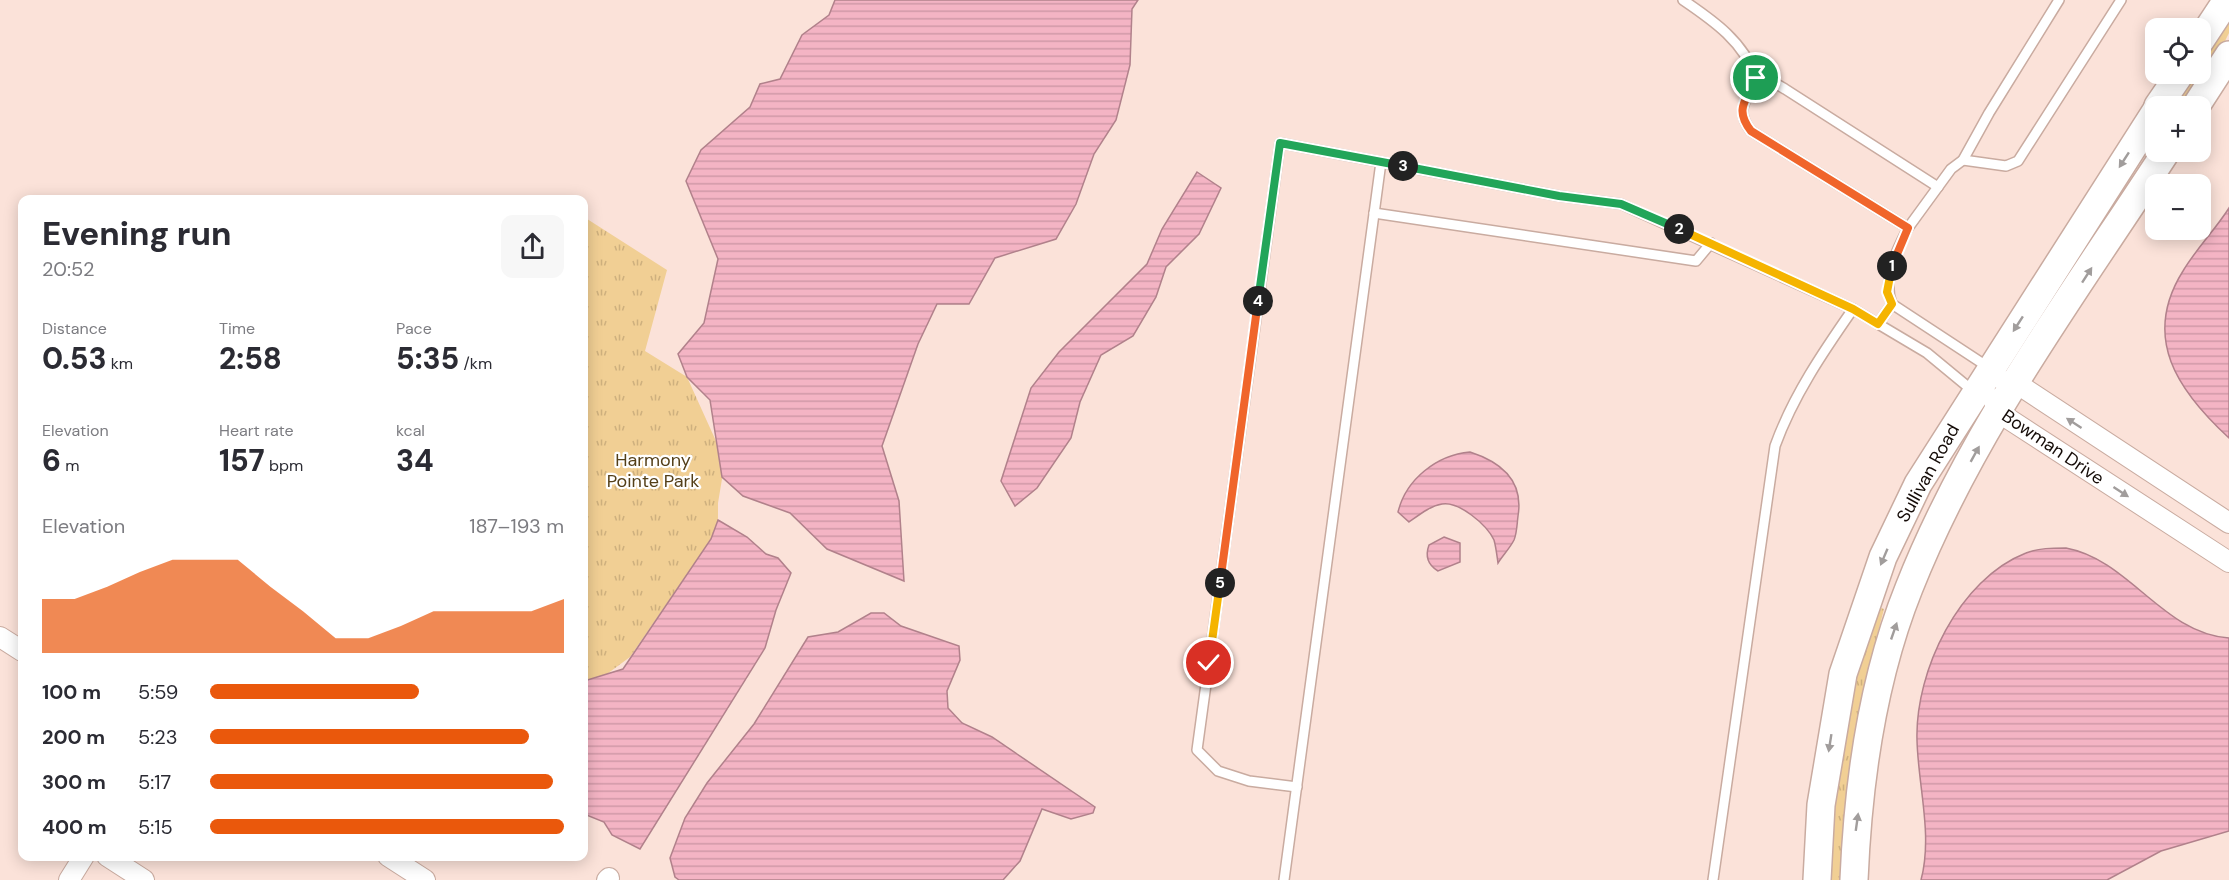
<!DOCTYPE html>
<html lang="en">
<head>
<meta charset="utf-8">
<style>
  :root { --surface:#fff; --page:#f7f7f7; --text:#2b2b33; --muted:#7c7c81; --accent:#ea580c }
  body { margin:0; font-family:"DM Sans",sans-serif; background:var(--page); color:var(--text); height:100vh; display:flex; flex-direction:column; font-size:22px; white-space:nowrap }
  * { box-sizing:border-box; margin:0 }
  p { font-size:20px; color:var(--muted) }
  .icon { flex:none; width:33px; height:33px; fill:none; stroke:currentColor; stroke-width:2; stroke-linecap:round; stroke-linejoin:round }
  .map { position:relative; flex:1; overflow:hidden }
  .sheet { position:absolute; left:18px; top:195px; width:570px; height:666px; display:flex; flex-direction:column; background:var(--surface); border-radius:12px; box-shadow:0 3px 15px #0003 }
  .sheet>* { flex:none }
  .buttons { position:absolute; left:2145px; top:18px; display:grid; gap:12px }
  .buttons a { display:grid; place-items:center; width:66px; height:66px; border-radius:12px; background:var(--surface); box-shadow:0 3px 15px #0003; font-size:30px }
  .pin { position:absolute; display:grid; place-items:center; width:51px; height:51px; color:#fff; margin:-26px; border:3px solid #fff; border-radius:50%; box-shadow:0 2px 6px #0007 }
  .km { position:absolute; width:30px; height:30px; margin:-15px; border-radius:50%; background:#222; color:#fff; font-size:16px; line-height:30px; text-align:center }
  .round { display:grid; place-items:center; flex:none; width:63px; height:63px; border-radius:12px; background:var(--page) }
  .headline { display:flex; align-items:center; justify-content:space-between; height:102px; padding:0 24px }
  h1 { font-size:33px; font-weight:800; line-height:45px }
  .stats { display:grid; grid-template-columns:repeat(3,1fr); gap:9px; height:102px; padding:6px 24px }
  .stats div { display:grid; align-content:center }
  .stats b { font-size:30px; font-weight:800 }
  .stats small { font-size:16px; font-weight:400 }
  .stats p { font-size:16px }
  .chart { height:168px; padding:12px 24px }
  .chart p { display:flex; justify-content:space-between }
  .chart svg { width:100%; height:108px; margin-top:6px; fill:var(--accent); opacity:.7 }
  ul { padding:0 24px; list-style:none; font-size:20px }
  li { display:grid; grid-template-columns:96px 72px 1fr; align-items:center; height:45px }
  li i { height:15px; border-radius:8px; background:var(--accent) }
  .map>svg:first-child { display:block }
</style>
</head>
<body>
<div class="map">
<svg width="2229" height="880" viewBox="0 0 2229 880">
  <defs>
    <pattern id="grass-tufts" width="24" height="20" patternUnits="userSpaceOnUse" patternTransform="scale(1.5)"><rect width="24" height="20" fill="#f1cf94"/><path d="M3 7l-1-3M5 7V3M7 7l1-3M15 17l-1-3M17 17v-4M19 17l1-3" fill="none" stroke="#ceb07e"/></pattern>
    <pattern id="water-rules" width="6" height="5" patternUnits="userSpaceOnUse" patternTransform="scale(1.5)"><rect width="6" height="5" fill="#f4b4c4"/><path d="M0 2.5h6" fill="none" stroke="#d099a7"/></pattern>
  </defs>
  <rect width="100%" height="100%" fill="#fbe2d9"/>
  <g fill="url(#grass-tufts)">
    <path d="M2229 11V33L2225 41 2184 106H2171L2191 74H2200L2201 56Z"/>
    <path d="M584 217 667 270 645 351 687 377 725 461 718 503V529L630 657 584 691Z"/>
    <path d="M1875 606 1884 609 1864 686 1852 766 1844 880H1829C1834 787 1849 695 1875 606Z"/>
  </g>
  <g fill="url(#water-rules)" stroke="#b1818b" stroke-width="1.5">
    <path d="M835 0H1138L1132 9 1130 65 1116 120 1094 154 1076 204 1056 239 995 258 969 304H937L918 344 882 446 899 501 904 581 827 549 790 513 743 496 722 477 710 400 687 377 678 354 704 323 718 259 686 181 701 150 750 107 760 84 780 79 802 35 829 15Z"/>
    <path d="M1197 172 1221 188 1199 234 1166 267 1156 297 1133 336 1101 355 1080 402 1071 438 1037 488 1015 506 1001 481 1031 388 1059 352 1147 264 1162 229Z"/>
    <path d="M2229 208V438C2178 391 2141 338 2183 271 2196 249 2215 230 2229 208Z"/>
    <path d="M1470 452C1501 462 1524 480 1518 516 1517 524 1517 533 1514 540 1510 548 1503 555 1498 563 1497 556 1496 547 1494 540 1487 525 1459 501 1442 504 1430 506 1419 515 1409 522L1398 512C1406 479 1437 455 1470 452Z"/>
    <path d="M718 520 747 537 766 554 778 558 791 573 776 610 765 648 640 849 612 835 604 822 584 814V681L623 669 711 539Z"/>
    <path d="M1444 537 1460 543V562L1438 571C1428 565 1425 556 1429 545Z"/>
    <path d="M2066 548C2130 560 2162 633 2229 638V831L2161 851 2107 880H1921C1933 835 1918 786 1917 740 1915 671 1959 579 2026 553 2038 548 2053 548 2066 548Z"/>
    <path d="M871 613H884L901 626 959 646 960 660 947 691 948 708 962 723 992 737 1095 807 1093 813 1071 819 1042 809 1020 861 1003 880H679L675 877 670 858 685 818 707 783 754 724 808 637 838 632Z"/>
  </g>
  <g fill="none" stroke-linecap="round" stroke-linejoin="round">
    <g stroke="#c9aba0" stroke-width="12">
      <g id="lane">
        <path d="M1683 0C1714 21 1744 42 1756 78 1747 101 1734 109 1751 131L1908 228C1896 252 1882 277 1892 304L1988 367"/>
        <path d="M1756 78 1773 82 1785 89 1938 187"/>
        <path d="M1963 160 2006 166 2018 161 2121 0"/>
        <path d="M1374 213 1696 261 1711 243"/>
        <path d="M1908 228 1951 169 1963 160 1989 113 2059 0"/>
        <path d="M1878 324 1892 304"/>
        <path d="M1297 787 1249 781 1218 771 1197 750 1280 143 1381 162"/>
        <path d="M1284 880 1381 162 1559 196 1621 204 1853 309 1927 353 1973 391"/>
        <path d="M1713 880 1775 446C1793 396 1823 352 1853 309"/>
      </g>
    </g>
    <g stroke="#c9aba0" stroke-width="22">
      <g id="street">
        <path d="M2004 381 2016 383 2229 523"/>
        <path d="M1993 399 1998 412 2229 562"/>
        <path d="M0 637 22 651"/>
        <path d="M107 856 144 880"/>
        <path d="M388 856 425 880"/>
        <path d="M69 880 84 856"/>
        <path d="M607 880 609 878"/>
      </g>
    </g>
    <g stroke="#c9aba0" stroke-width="30">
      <g id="secondary">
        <path d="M2200 41 2227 0"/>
        <path d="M2158 106 2180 74"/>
        <path d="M2196 106 2229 55"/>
        <path d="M1817 880 1821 805 1843 674 1883 557 1918 484 2156 111"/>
        <path d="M1854 880C1858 782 1872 680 1909 588 1971 431 2075 292 2166 152"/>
      </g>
    </g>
    <use href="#lane" stroke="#fff" stroke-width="9"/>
    <use href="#street" stroke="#fff" stroke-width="20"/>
    <use href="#secondary" stroke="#fff" stroke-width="27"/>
  </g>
  <defs><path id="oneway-solid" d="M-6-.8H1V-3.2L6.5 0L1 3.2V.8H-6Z" transform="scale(1.5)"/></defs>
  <g fill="#a19d9c">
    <use href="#oneway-solid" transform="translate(2124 160) rotate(123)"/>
    <use href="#oneway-solid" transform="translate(2087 275) rotate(-57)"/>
    <use href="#oneway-solid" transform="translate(2018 324) rotate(123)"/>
    <use href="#oneway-solid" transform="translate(2074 423) rotate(-147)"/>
    <use href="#oneway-solid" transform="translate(1975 454) rotate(-61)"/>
    <use href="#oneway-solid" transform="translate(2121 492) rotate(33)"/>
    <use href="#oneway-solid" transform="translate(1884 557) rotate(113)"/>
    <use href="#oneway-solid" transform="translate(1894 631) rotate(-71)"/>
    <use href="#oneway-solid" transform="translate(1830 743) rotate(99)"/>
    <use href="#oneway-solid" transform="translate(1857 822) rotate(-82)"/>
  </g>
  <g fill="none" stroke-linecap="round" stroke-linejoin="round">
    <g stroke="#fff" stroke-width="12">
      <path id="split-1" d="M1756 78C1746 101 1734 109 1751 131L1908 228 1892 266"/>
    </g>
    <g stroke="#fff" stroke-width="12">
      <path id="split-2" d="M1679 229 1853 309 1878 324 1892 304 1887 292 1892 266"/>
    </g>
    <g stroke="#fff" stroke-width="12">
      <path id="split-3" d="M1403 166 1559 196 1621 204 1679 229"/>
    </g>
    <g stroke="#fff" stroke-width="12">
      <path id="split-4" d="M1258 301 1280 143 1403 166"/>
    </g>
    <g stroke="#fff" stroke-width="12">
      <path id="split-5" d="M1220 583 1258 301"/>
    </g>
    <g stroke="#fff" stroke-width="12">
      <path id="split-6" d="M1209 663 1220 583"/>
    </g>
    <use href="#split-1" stroke="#f0652b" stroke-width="8"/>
    <use href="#split-2" stroke="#f5b400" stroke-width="8"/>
    <use href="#split-3" stroke="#22a559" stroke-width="8"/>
    <use href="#split-4" stroke="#22a559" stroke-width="8"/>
    <use href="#split-5" stroke="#f0652b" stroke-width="8"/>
    <use href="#split-6" stroke="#f5b400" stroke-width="8"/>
  </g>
  <g text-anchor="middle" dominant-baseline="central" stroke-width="4.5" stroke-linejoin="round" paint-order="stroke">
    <g font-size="18" fill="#140b07" stroke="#fff">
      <text transform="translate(2053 447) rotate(34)">Bowman Drive</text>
      <text transform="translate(1928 473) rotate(-61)">Sullivan Road</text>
    </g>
    <g font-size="18" fill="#543f18" stroke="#fff">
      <text x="653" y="460">Harmony<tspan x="653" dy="21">Pointe Park</tspan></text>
    </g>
  </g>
</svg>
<div class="buttons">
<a><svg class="icon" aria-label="locate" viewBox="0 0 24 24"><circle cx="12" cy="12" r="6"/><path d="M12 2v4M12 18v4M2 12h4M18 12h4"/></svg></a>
<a>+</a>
<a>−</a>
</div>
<div class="pin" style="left:1756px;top:78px;background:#1e9e55"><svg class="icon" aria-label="arrive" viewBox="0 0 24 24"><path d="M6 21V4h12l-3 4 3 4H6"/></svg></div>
<div class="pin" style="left:1209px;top:663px;background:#d93025"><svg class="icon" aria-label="check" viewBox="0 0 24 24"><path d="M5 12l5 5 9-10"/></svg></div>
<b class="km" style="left:1892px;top:266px">1</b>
<b class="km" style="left:1679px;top:229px">2</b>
<b class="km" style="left:1403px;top:166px">3</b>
<b class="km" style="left:1258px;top:301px">4</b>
<b class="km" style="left:1220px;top:583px">5</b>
<section class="sheet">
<div class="headline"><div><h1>Evening run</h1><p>20:52</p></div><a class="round"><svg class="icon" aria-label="share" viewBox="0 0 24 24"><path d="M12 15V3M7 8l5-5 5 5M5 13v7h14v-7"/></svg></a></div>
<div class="stats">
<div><p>Distance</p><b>0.53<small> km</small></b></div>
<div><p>Time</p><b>2:58</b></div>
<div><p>Pace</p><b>5:35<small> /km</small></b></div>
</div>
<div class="stats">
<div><p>Elevation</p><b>6<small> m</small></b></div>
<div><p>Heart rate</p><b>157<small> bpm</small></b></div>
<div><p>kcal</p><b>34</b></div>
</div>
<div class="chart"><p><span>Elevation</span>187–193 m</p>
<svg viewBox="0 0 160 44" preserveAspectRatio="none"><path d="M0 44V22L10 22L20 17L30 11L40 6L50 6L60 6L70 17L80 27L90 38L100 38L110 33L120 27L130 27L140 27L150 27L160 22V44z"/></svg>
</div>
<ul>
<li><b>100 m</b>5:59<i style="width:59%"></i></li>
<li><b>200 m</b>5:23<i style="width:90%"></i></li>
<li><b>300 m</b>5:17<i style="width:97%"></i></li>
<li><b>400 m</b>5:15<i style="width:100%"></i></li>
</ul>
</section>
</div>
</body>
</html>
